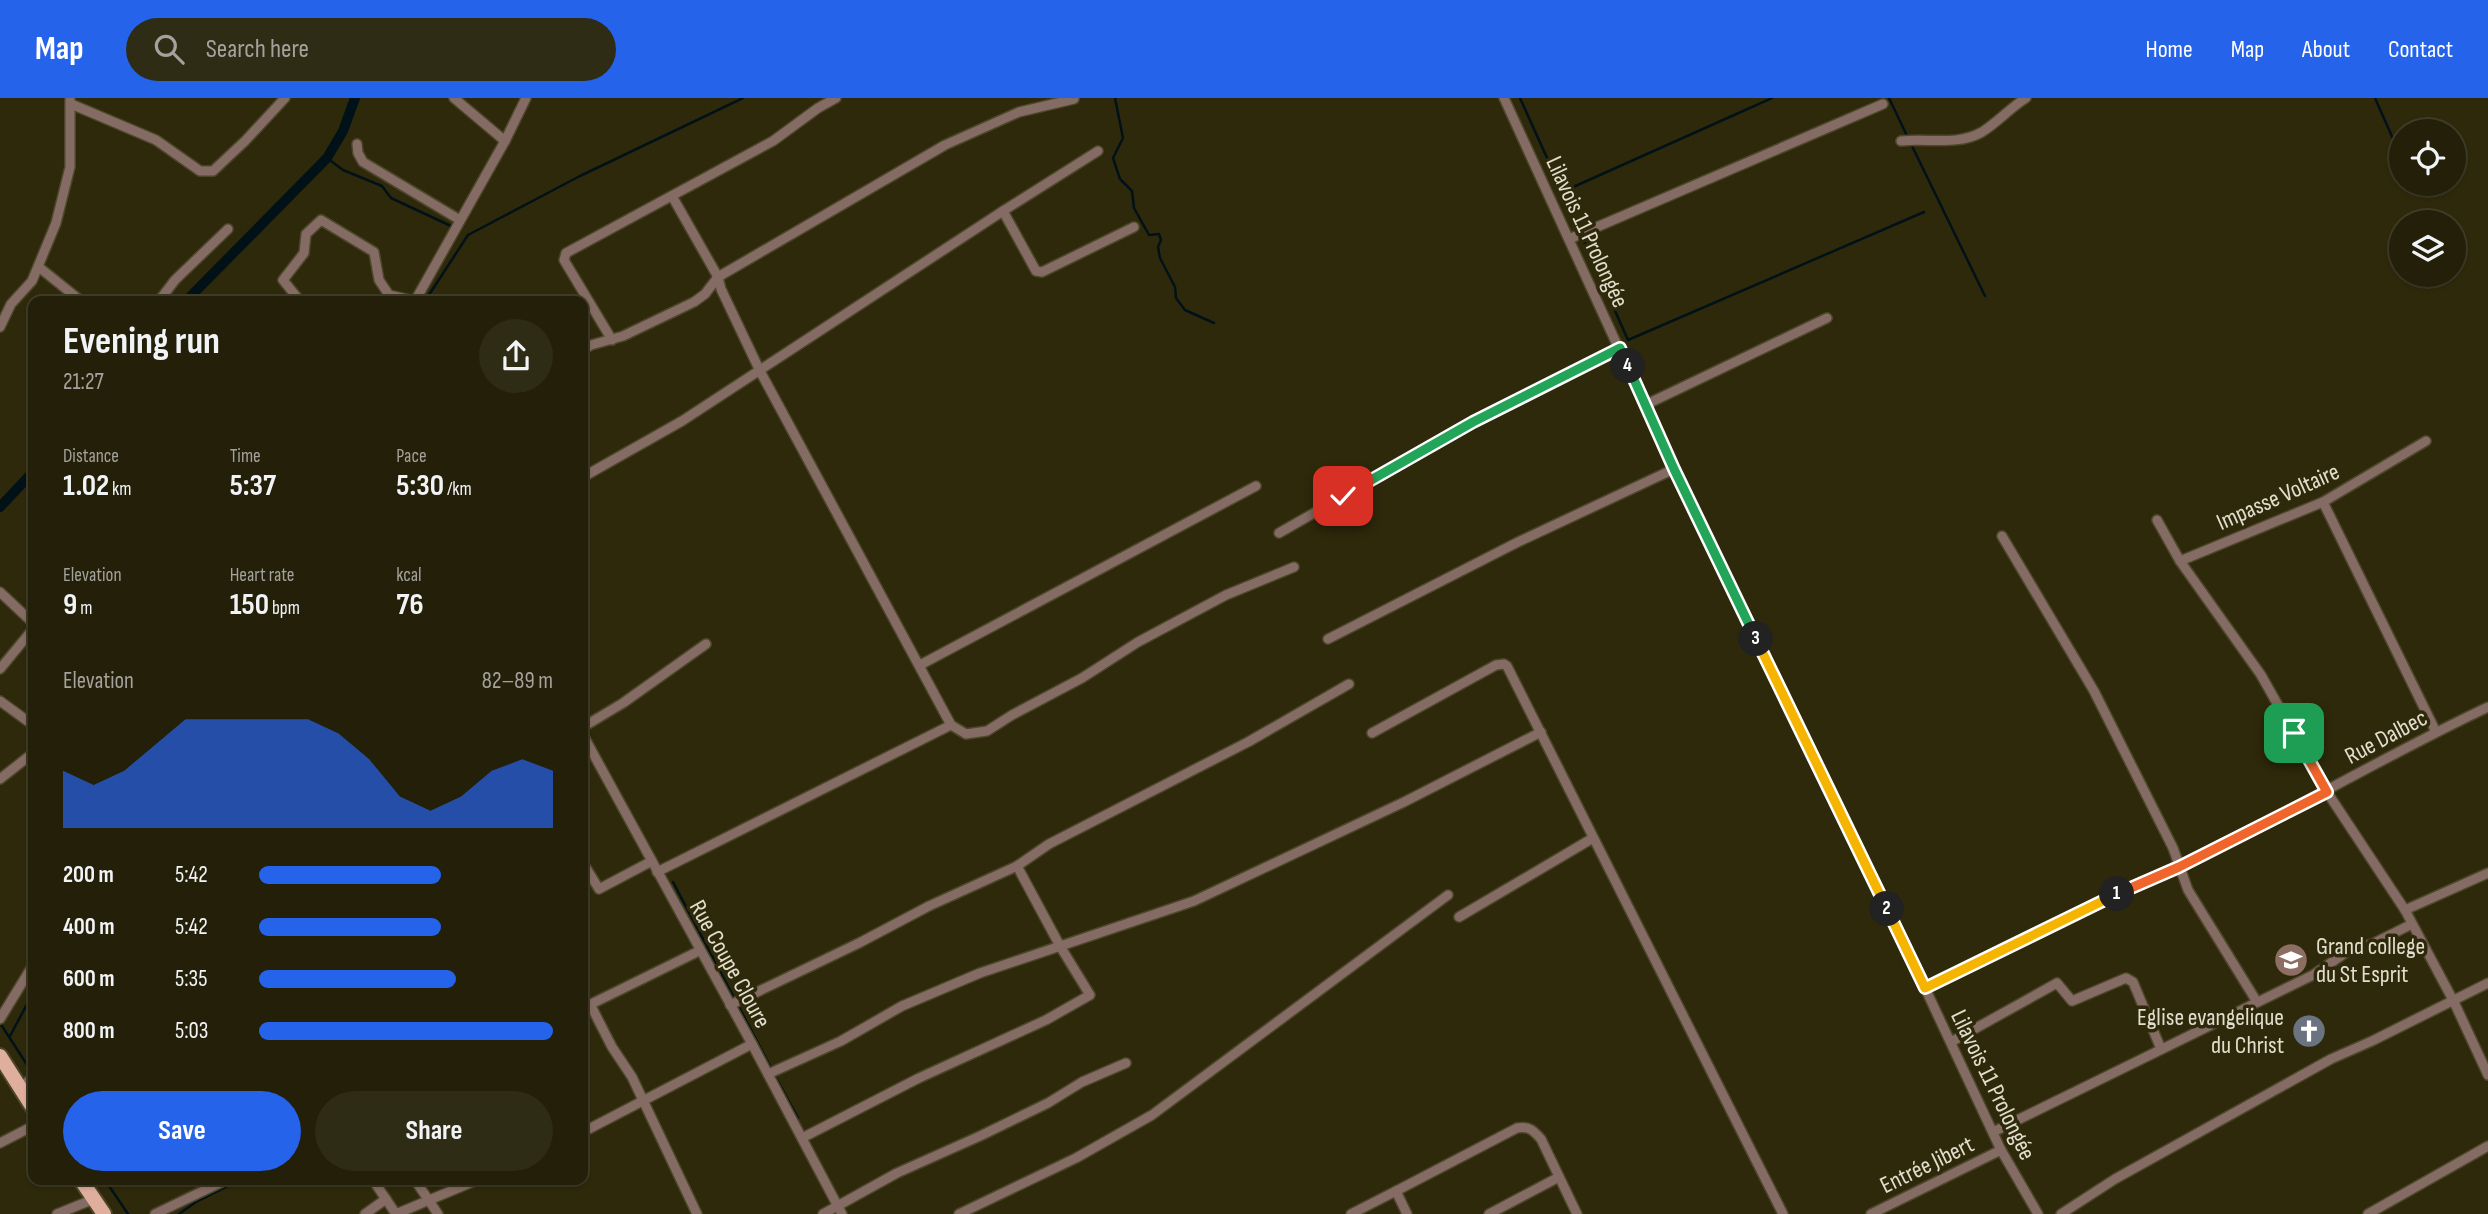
<!DOCTYPE html>
<html lang="en">
<head>
<meta charset="utf-8">
<style>
  :root { --surface:#231f08; --page:#2f2c16; --text:#f1f3f6; --muted:#a3a29c; --line:#403d29; --accent:#2563eb }
  body { margin:0; font-family:"Sofia Sans Condensed",sans-serif; background:var(--page); color:var(--text); height:100vh; display:flex; flex-direction:column; font-size:26px; white-space:nowrap }
  * { box-sizing:border-box; margin:0 }
  p { font-size:23px; color:var(--muted) }
  .icon { flex:none; width:38px; height:38px; fill:none; stroke:currentColor; stroke-width:2; stroke-linecap:round; stroke-linejoin:round }
  .map { position:relative; flex:1; overflow:hidden }
  .drawer { position:absolute; left:28px; top:198px; width:560px; height:889px; display:flex; flex-direction:column; background:var(--surface); border-radius:14px; box-shadow:0 2px 5px #0004,0 0 0 2px var(--line) }
  .drawer>* { flex:none }
  .buttons { position:absolute; left:2389px; top:21px; display:grid; gap:14px }
  .buttons a { display:grid; place-items:center; width:77px; height:77px; border-radius:50%; background:var(--surface); box-shadow:0 2px 5px #0004,0 0 0 2px var(--line); font-size:35px }
  .pin { position:absolute; display:grid; place-items:center; width:60px; height:60px; color:#fff; margin:-30px; border-radius:14px; box-shadow:0 4px 10px #0006 }
  .km { position:absolute; width:35px; height:35px; margin:-18px; border-radius:50%; background:#222; color:#fff; font-size:19px; line-height:35px; text-align:center }
  .round { display:grid; place-items:center; flex:none; width:74px; height:74px; border-radius:37px; background:var(--page) }
  .headline { display:flex; align-items:center; justify-content:space-between; height:119px; padding:0 35px }
  h1 { font-size:38px; font-weight:700; line-height:52px }
  .metrics { display:grid; grid-template-columns:repeat(3,1fr); gap:10px; height:119px; padding:7px 35px }
  .metrics div { display:grid; align-content:center }
  .metrics b { font-size:30px; font-weight:700 }
  .metrics small { font-size:19px; font-weight:400 }
  .metrics p { font-size:19px }
  .chart { height:196px; padding:14px 35px }
  .chart p { display:flex; justify-content:space-between }
  .chart svg { width:100%; height:126px; margin-top:7px; fill:var(--accent); opacity:.7 }
  .action { display:flex; gap:14px; margin-top:auto; padding:14px 35px }
  .action a { flex:1; height:80px; border-radius:42px; background:var(--accent); color:#fff; font-size:28px; font-weight:700; line-height:80px; text-align:center }
  .action a+a { background:var(--page); color:var(--text) }
  ul { padding:0 35px; list-style:none; font-size:23px }
  li { display:grid; grid-template-columns:112px 84px 1fr; align-items:center; height:52px }
  li i { height:18px; border-radius:9px; background:var(--accent) }
  header { display:flex; align-items:center; gap:42px; box-sizing:border-box; height:98px; padding:0 35px; background:var(--accent); color:#fff }
  header strong { font-size:33px }
  nav { display:flex; gap:38px; margin-inline-start:auto; font-size:24px }
  .search { width:490px; height:63px; background:var(--page); display:flex; align-items:center; gap:18px; box-sizing:border-box; padding:0 24px; border-radius:38px; color:var(--muted); font-size:26px }
  .map>svg:first-child { display:block }
</style>
</head>
<body>
<header>
<strong>Map</strong>
<div class="search"><svg class="icon" aria-label="search" viewBox="0 0 24 24"><circle cx="10" cy="10" r="6"/><path d="M15 15l6 6"/></svg>Search here</div>
<nav><a>Home</a><a>Map</a><a>About</a><a>Contact</a></nav>
</header>
<div class="map">
<svg width="2488" height="1116" viewBox="0 0 2488 1116">
  <rect width="100%" height="100%" fill="#2f290b"/>
  <g fill="none" stroke-linecap="round" stroke-linejoin="round">
    <g stroke="#001218" stroke-width="2.5">
      <path d="M1115 0 1123 40 1113 60 1120 81 1132 93 1134 110 1149 137 1159 136 1161 142 1158 149 1160 160 1175 189 1176 200 1185 212 1214 225"/>
      <path d="M1520 0 1580 133"/>
      <path d="M1889 0 1908 40"/>
      <path d="M2375 0 2398 52"/>
      <path d="M1911 46 1985 198"/>
      <path d="M327 60 343 72 382 88 391 100 451 128"/>
      <path d="M1562 94 1772 0"/>
      <path d="M1582 139 1628 242 1924 114"/>
      <path d="M425 203 468 137 580 78 743 0"/>
      <path d="M673 784 771 970"/>
      <path d="M0 925 33 976"/>
      <path d="M10 938 33 895"/>
      <path d="M774 976 798 1020"/>
      <path d="M105 1082 128 1116"/>
      <path d="M179 1116 196 1104 226 1089"/>
    </g>
    <g stroke="#001218" stroke-width="10">
      <path d="M186 203 327 60 343 33 355 0"/>
      <path d="M0 409 33 374"/>
    </g>
    <g stroke="#4c462a" stroke-width="12">
      <g id="street">
        <path d="M454 0 505 43"/>
        <path d="M1504 0 1674 371 1925 890 2001 1052 2038 1116"/>
        <path d="M71 6 156 42 200 73H213L245 43 285 0"/>
        <path d="M1901 43C1928 40 1958 48 1982 34 1998 24 2010 10 2026 0"/>
        <path d="M357 46 358 55 363 64 460 122"/>
        <path d="M672 98 718 179 721 191 760 273 951 627 966 636 987 633 1012 617 1082 580 1138 544 1226 497 1294 469"/>
        <path d="M1003 113 1036 173 1042 174 1134 129"/>
        <path d="M1569 141 1883 6"/>
        <path d="M40 170 81 203"/>
        <path d="M159 203 175 182 228 131"/>
        <path d="M300 203 283 182 304 155 306 136 321 122 374 154 379 182 389 197 415 203"/>
        <path d="M415 203 505 43 526 0"/>
        <path d="M0 229 11 206 32 183 56 125 70 69V2"/>
        <path d="M612 242 564 162 566 155 773 43 818 10 836 0"/>
        <path d="M583 252 591 247 623 238 694 204 705 196 718 179 945 47 1019 14 1074 1"/>
        <path d="M1645 307 1827 220"/>
        <path d="M583 379 682 323 1003 113 1098 53"/>
        <path d="M2323 404 2436 634"/>
        <path d="M2157 422 2180 463 2261 577 2327 694 2405 812 2454 904 2488 977"/>
        <path d="M1279 435 1473 324 1620 250"/>
        <path d="M2002 438 2094 593 2173 750 2188 792 2257 904"/>
        <path d="M2180 463 2323 404 2426 343"/>
        <path d="M0 494 33 525"/>
        <path d="M1328 541 1518 444 1674 371"/>
        <path d="M920 567 1256 388"/>
        <path d="M0 571 33 531"/>
        <path d="M0 603 33 627"/>
        <path d="M583 629 623 605 706 546"/>
        <path d="M1372 635 1496 567 1504 566 1507 568 1783 1116"/>
        <path d="M583 637 752 946 842 1116"/>
        <path d="M0 681 33 655"/>
        <path d="M583 765 599 791 652 763"/>
        <path d="M657 774 951 627"/>
        <path d="M2405 812 2488 775"/>
        <path d="M1459 819 1593 740"/>
        <path d="M1925 890C1989 859 2052 826 2117 796 2155 778 2194 761 2233 742 2318 698 2401 650 2488 609"/>
        <path d="M590 906 612 949 632 979 697 1116"/>
        <path d="M730 907 859 845 929 808 1017 768 1049 746 1248 644 1349 586"/>
        <path d="M583 910 699 853"/>
        <path d="M0 921 33 867"/>
        <path d="M1951 944 2057 885 2072 903 2126 880 2133 884 2161 951"/>
        <path d="M768 976 841 943 902 908 980 875 1194 803 1404 704 1541 634"/>
        <path d="M20 989 33 980"/>
        <path d="M583 1034 752 946"/>
        <path d="M1993 1034 2313 877 2351 851 2372 846 2412 826"/>
        <path d="M802 1040 919 980 1046 922 1090 897 1060 848 1017 768"/>
        <path d="M0 1045 33 1028"/>
        <path d="M373 1082 396 1116 477 1082"/>
        <path d="M415 1082 438 1116"/>
        <path d="M57 1116 94 1101"/>
        <path d="M155 1116 226 1082"/>
        <path d="M365 1116 386 1101"/>
        <path d="M823 1116 897 1075 980 1038 1048 1005 1082 984 1126 965"/>
        <path d="M959 1116 1076 1060 1152 1017 1448 797"/>
        <path d="M1351 1116 1396 1093"/>
        <path d="M1407 1116 1396 1093 1517 1030C1529 1028 1533 1032 1541 1041L1577 1116"/>
        <path d="M1489 1116 1559 1079"/>
        <path d="M1871 1116 2001 1052"/>
        <path d="M2061 1116 2115 1081 2331 961 2372 943 2488 885"/>
        <path d="M2368 1116 2488 1048"/>
      </g>
    </g>
    <g stroke="#4c462a" stroke-width="18">
      <g id="primary">
        <path d="M0 958 33 1010"/>
        <path d="M81 1082 104 1116"/>
      </g>
    </g>
    <use href="#street" stroke="#846b63" stroke-width="9"/>
    <use href="#primary" stroke="#e0ae9c" stroke-width="14"/>
  </g>
  <g fill="none" stroke-linecap="round" stroke-linejoin="round">
    <g stroke="#fff" stroke-width="14">
      <path id="split-1" d="M2117 796 2179 769 2327 694 2294 635"/>
    </g>
    <g stroke="#fff" stroke-width="14">
      <path id="split-2" d="M1887 811 1925 890 2117 796"/>
    </g>
    <g stroke="#fff" stroke-width="14">
      <path id="split-3" d="M1756 541 1887 811"/>
    </g>
    <g stroke="#fff" stroke-width="14">
      <path id="split-4" d="M1628 268 1674 371 1756 541"/>
    </g>
    <g stroke="#fff" stroke-width="14">
      <path id="split-5" d="M1343 398 1473 324 1620 250 1628 268"/>
    </g>
    <use href="#split-1" stroke="#f0652b" stroke-width="9"/>
    <use href="#split-2" stroke="#f5b400" stroke-width="9"/>
    <use href="#split-3" stroke="#f5b400" stroke-width="9"/>
    <use href="#split-4" stroke="#22a559" stroke-width="9"/>
    <use href="#split-5" stroke="#22a559" stroke-width="9"/>
  </g>
  <defs>
    <g id="school-disc" transform="scale(1.75)"><circle r="9.5" fill="#8d6e63" stroke="#2f290b"/><path d="M0-5L7-2L0 1L-7-2ZM-4 1L0 2.5L4 1V4Q0 6-4 4Z" fill="#fff"/></g>
    <g id="church-disc" transform="scale(1.75)"><circle r="9.5" fill="#6b7280" stroke="#2f290b"/><path d="M-1.2-6h2.4v3.5h3.3v2.4h-3.3V6h-2.4V-.1h-3.3v-2.4h3.3Z" fill="#fff"/></g>
  </defs>
  <g fill-rule="evenodd">
    <use href="#school-disc" x="2291" y="862"/>
    <use href="#church-disc" x="2309" y="933"/>
  </g>
  <g text-anchor="middle" dominant-baseline="central" stroke-width="7" stroke-linejoin="round" paint-order="stroke">
    <g font-size="24" fill="#e2decd" stroke="#2f290b">
      <text transform="translate(1587 134) rotate(65)">Lilavois 11 Prolongée</text>
      <text transform="translate(2278 399) rotate(-24)">Impasse Voltaire</text>
      <text transform="translate(2386 639) rotate(-28)">Rue Dalbec</text>
      <text transform="translate(730 866) rotate(61)">Rue Coupe Cloure</text>
      <text transform="translate(1993 987) rotate(64)">Lilavois 11 Prolongée</text>
      <text transform="translate(1927 1067) rotate(-26)">Entrée Jibert</text>
    </g>
    <g font-size="24" fill="#e2decd" stroke="#2f290b" text-anchor="start">
      <text x="2316" y="848">Grand college<tspan x="2316" dy="28">du St Esprit</tspan></text>
      <text x="2284" y="919" text-anchor="end">Eglise evangelique<tspan x="2284" dy="28">du Christ</tspan></text>
    </g>
  </g>
</svg>
<div class="buttons">
<a><svg class="icon" aria-label="locate" viewBox="0 0 24 24"><circle cx="12" cy="12" r="6"/><path d="M12 2v4M12 18v4M2 12h4M18 12h4"/></svg></a>
<a><svg class="icon" aria-label="layers" viewBox="0 0 24 24"><path d="M12 4l9 5-9 5-9-5zM3 14l9 5 9-5"/></svg></a>
</div>
<div class="pin" style="left:2294px;top:635px;background:#1e9e55"><svg class="icon" aria-label="arrive" viewBox="0 0 24 24"><path d="M6 21V4h12l-3 4 3 4H6"/></svg></div>
<div class="pin" style="left:1343px;top:398px;background:#d93025"><svg class="icon" aria-label="check" viewBox="0 0 24 24"><path d="M5 12l5 5 9-10"/></svg></div>
<b class="km" style="left:2117px;top:796px">1</b>
<b class="km" style="left:1887px;top:811px">2</b>
<b class="km" style="left:1756px;top:541px">3</b>
<b class="km" style="left:1628px;top:268px">4</b>
<section class="drawer">
<div class="headline"><div><h1>Evening run</h1><p>21:27</p></div><a class="round"><svg class="icon" aria-label="share" viewBox="0 0 24 24"><path d="M12 15V3M7 8l5-5 5 5M5 13v7h14v-7"/></svg></a></div>
<div class="metrics">
<div><p>Distance</p><b>1.02<small> km</small></b></div>
<div><p>Time</p><b>5:37</b></div>
<div><p>Pace</p><b>5:30<small> /km</small></b></div>
</div>
<div class="metrics">
<div><p>Elevation</p><b>9<small> m</small></b></div>
<div><p>Heart rate</p><b>150<small> bpm</small></b></div>
<div><p>kcal</p><b>76</b></div>
</div>
<div class="chart"><p><span>Elevation</span>82–89 m</p>
<svg viewBox="0 0 160 44" preserveAspectRatio="none"><path d="M0 44V24L10 29L20 24L30 15L40 6L50 6L60 6L70 6L80 6L90 11L100 20L110 33L120 38L130 33L140 24L150 20L160 24V44z"/></svg>
</div>
<ul>
<li><b>200 m</b>5:42<i style="width:62%"></i></li>
<li><b>400 m</b>5:42<i style="width:62%"></i></li>
<li><b>600 m</b>5:35<i style="width:67%"></i></li>
<li><b>800 m</b>5:03<i style="width:100%"></i></li>
</ul>
<div class="action"><a>Save</a><a>Share</a></div>
</section>
</div>
</body>
</html>
